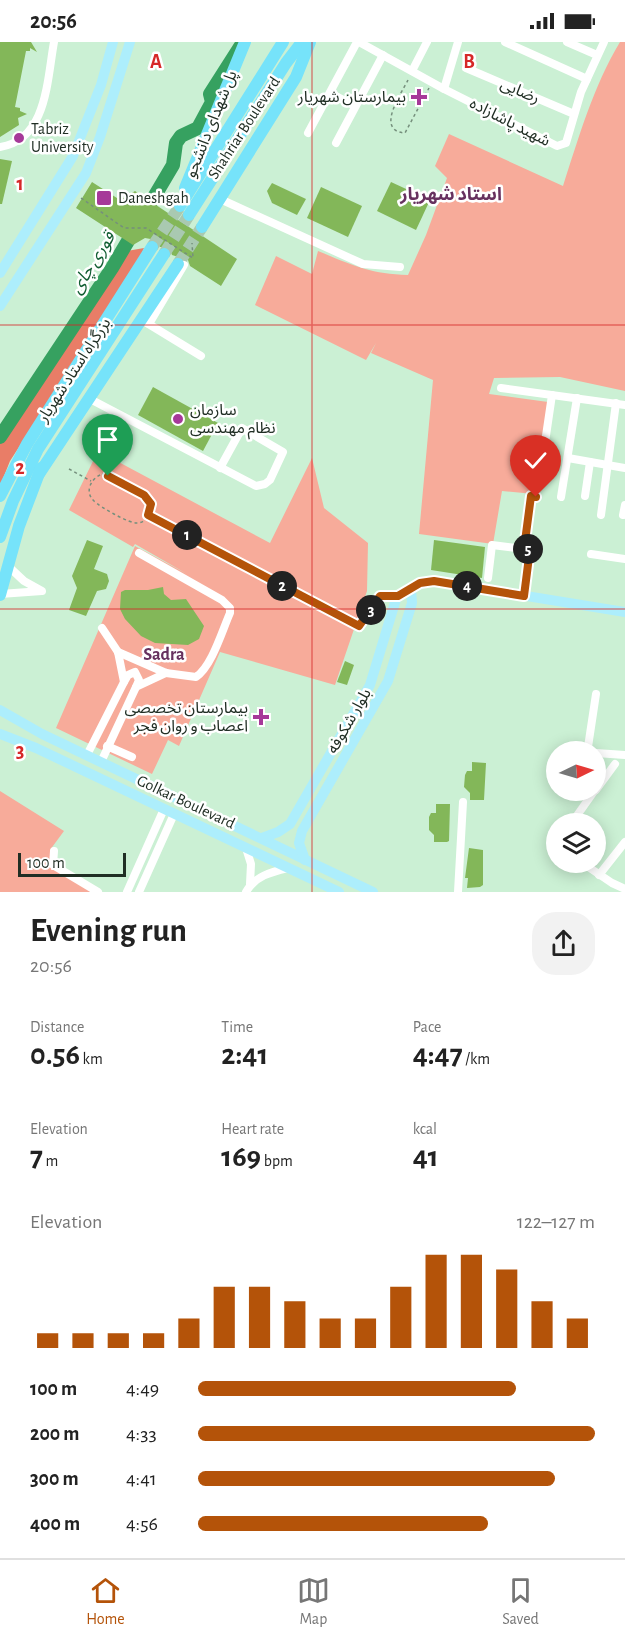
<!DOCTYPE html>
<html lang="en">
<head>
<meta charset="utf-8">
<style>
  :root { --surface:#fff; --page:#f2f2f2; --text:#222; --muted:#767676; --line:#e0e0e0; --accent:#b45309 }
  body { margin:0; font-family:"Alegreya Sans","Noto Sans Arabic",sans-serif; background:var(--page); color:var(--text); height:100vh; display:flex; flex-direction:column; font-size:22px; white-space:nowrap }
  * { box-sizing:border-box; margin:0 }
  p { font-size:20px; color:var(--muted) }
  .icon { flex:none; width:33px; height:33px; fill:none; stroke:currentColor; stroke-width:2; stroke-linecap:round; stroke-linejoin:round }
  .map { position:relative; height:850px; overflow:hidden }
  .side { display:flex; flex-direction:column; background:var(--surface); flex:1 }
  .side>* { flex:none }
  .needle { width:39px; rotate:85deg }
  .buttons { position:absolute; left:546px; top:699px; display:grid; gap:12px }
  .buttons a { display:grid; place-items:center; width:60px; height:60px; border-radius:50%; background:var(--surface); box-shadow:0 3px 15px #0003; font-size:30px }
  .scale { position:absolute; left:18px; bottom:15px; width:108px; box-sizing:border-box; padding-left:6px; border:3px solid #202e24; border-top:0; font-size:16px; line-height:21px; white-space:nowrap; color:#202e24; -webkit-text-stroke:4px #fff; paint-order:stroke }
  .pin { position:absolute; display:grid; place-items:center; width:51px; height:51px; color:#fff; margin:-62px -26px; border-radius:50% 50% 50% 0; rotate:-45deg; box-shadow:0 0 6px #0007 }
  .pin .icon { rotate:45deg }
  .km { position:absolute; width:30px; height:30px; margin:-15px; border-radius:50%; background:#222; color:#fff; font-size:16px; line-height:30px; text-align:center }
  .round { display:grid; place-items:center; flex:none; width:63px; height:63px; border-radius:24px; background:var(--page) }
  .summary { display:flex; align-items:center; justify-content:space-between; height:102px; padding:0 30px }
  h1 { font-size:33px; font-weight:700; line-height:45px }
  .metrics { display:grid; grid-template-columns:repeat(3,1fr); gap:9px; height:102px; padding:6px 30px }
  .metrics div { display:grid; align-content:center }
  .metrics b { font-size:30px; font-weight:700 }
  .metrics small { font-size:16px; font-weight:400 }
  .metrics p { font-size:16px }
  .chart { height:168px; padding:12px 30px }
  .chart p { display:flex; justify-content:space-between }
  .chart svg { width:100%; height:108px; margin-top:6px; stroke:var(--accent); stroke-width:6 }
  ul { padding:0 30px; list-style:none; font-size:20px }
  li { display:grid; grid-template-columns:96px 72px 1fr; align-items:center; height:45px }
  li i { height:15px; border-radius:8px; background:var(--accent) }
  .status { display:flex; justify-content:space-between; align-items:center; height:42px; padding:0 30px; background:var(--surface); direction:ltr }
  .status svg { height:16px; fill:currentColor }
  .dock { display:flex; justify-content:space-around; align-items:center; height:84px; border-top:2px solid var(--line); background:var(--surface); font-size:16px; color:var(--muted) }
  .dock a { display:grid; justify-items:center; gap:3px }
  .dock .selected { color:var(--accent) }
  .map>svg:first-child { display:block }
</style>
</head>
<body>
<div class="status"><b>20:56</b><svg viewBox="0 0 49 12"><path d="M0 12V9h3v3zM5 12V6h3v6zM10 12V3h3v9zM15 12V0h3v12zM26 1h20v11H26zM47 4h2v5h-2z"/></svg></div>
<div class="map">
<svg width="625" height="850" viewBox="0 0 625 850">
  <rect width="100%" height="100%" fill="#cbf0d4"/>
  <g fill="#f7ab9a">
    <path d="M620 0H625V349L560 335 494 336 489 352 548 360 534 452 502 449 493 502 419 492 433 338 371 311 376 301 366 318 255 263 276 214 312 232 318 209C352 223 370 232 408 233L426 193 447 136 435 124 449 92 563 144C579 95 593 45 620 0Z"/>
    <path d="M98 409 270 501 312 416 324 466 368 501 367 549 335 643 220 610 179 704 168 698 152 732 56 686 135 504 187 532 135 502 133 505 69 468Z"/>
    <path d="M0 749 64 789 50 808 52 825 92 850H0Z"/>
  </g>
  <path fill="#e97d67" d="M144 206 137 222 10 419 0 444V401L127 209Z"/>
  <g fill="none" stroke-linecap="round" stroke-linejoin="round">
    <path stroke="#36a160" stroke-width="14" d="M0 395 112 226 173 123 176 101 181 94 198 86 212 60 210 52 240 5"/>
  </g>
  <g fill="#83b759">
    <path d="M0 0H31L37 10 30 6V9H26L15 65 20 66V69L27 72 18 76 19 83 0 95Z"/>
    <path d="M0 117 12 119 2 162H0Z"/>
    <path d="M92 140 120 158 135 149 237 217 221 244 190 224 188 218 172 213 169 205H160L156 198 145 196 133 203 76 166Z"/>
    <path d="M391 140 430 158 416 188 377 169Z"/>
    <path d="M272 141 306 157 297 173 272 161 267 149Z"/>
    <path d="M321 145 362 164 348 195 307 176Z"/>
    <path d="M153 345 218 381 203 409 138 373Z"/>
    <path d="M87 498 103 504 94 527 107 532 109 539 106 547 97 549 86 574 69 568 77 546 72 534Z"/>
    <path d="M434 498 485 505 482 536 431 528Z"/>
    <path d="M163 545 164 552 171 558 186 557 204 584 199 597 188 603 155 601 141 594 125 577 120 567 121 550 125 548H148Z"/>
    <path d="M345 619 354 623 347 643 337 640Z"/>
    <path d="M472 720 486 721 484 758H470V751L464 745 465 733 467 729H472Z"/>
    <path d="M436 762H450L449 799 447 800H434V793L429 788V775L431 771H436Z"/>
    <path d="M469 806 483 808V843L480 845 467 846 468 836H465Z"/>
  </g>
  <g fill="none" stroke-linecap="round" stroke-linejoin="round">
    <g stroke="#a9c9b1" stroke-width="12" stroke-dasharray="12 6" stroke-linecap="butt">
      <path d="M152 205 180 164"/>
      <path d="M164 212 189 173"/>
      <path d="M178 222 202 185"/>
    </g>
    <g stroke="#758f7c" stroke-width="1.5" stroke-dasharray="3 3" stroke-linecap="butt">
      <path d="M408 38C401 52 375 89 405 91L429 46"/>
      <path d="M81 156 124 186H146L193 216 192 201"/>
      <path d="M69 427 91 439"/>
      <path d="M102 432 109 434 147 455C151 461 152 466 148 473 146 478 142 481 137 481 130 482 100 465 94 459 84 450 91 436 102 432Z"/>
      <path d="M149 473 353 581"/>
    </g>
    <g stroke="#fff" stroke-width="8">
      <path d="M359 0 444 47 557 104 566 101 581 50 604 0"/>
      <path d="M505 0 587 37"/>
      <path d="M567 0 597 13"/>
      <path d="M466 26 574 72"/>
      <path d="M412 29 427 0"/>
      <path d="M444 47 458 0"/>
      <path d="M330 51 355 64"/>
      <path d="M308 91 357 0"/>
      <path d="M336 101 383 13"/>
      <path d="M0 105C47 98 47 38 54 0"/>
      <path d="M220 157 363 222 400 225"/>
      <path d="M142 278 201 314"/>
      <path d="M149 282 184 223"/>
      <path d="M501 346 625 363"/>
      <path d="M90 357 256 444 265 442 270 438 283 410 242 386 220 426"/>
      <path d="M568 416 625 426"/>
      <path d="M539 441 552 353"/>
      <path d="M585 454 590 420"/>
      <path d="M561 455 577 356"/>
      <path d="M601 473 616 361"/>
      <path d="M623 473 625 463"/>
      <path d="M591 512 625 517"/>
      <path d="M488 536 492 503 524 507"/>
      <path d="M0 552 42 549 24 539 8 524"/>
      <path d="M524 553 530 507H524L531 455H536"/>
      <path d="M359 584 380 554H398"/>
      <path d="M118 610 166 631 196 635C212 624 222 589 230 571V566L222 558 139 511"/>
      <path d="M124 640 128 633 135 630 139 638 136 645"/>
      <path d="M107 704 132 715"/>
      <path d="M593 710 588 705 596 652"/>
      <path d="M596 711 625 713"/>
      <path d="M87 713 124 640 118 610 102 586"/>
      <path d="M101 720 136 645 166 631"/>
      <path d="M596 748 615 722"/>
      <path d="M571 782 595 748"/>
      <path d="M246 806 251 822 250 842"/>
      <path d="M54 809 53 823 98 850"/>
      <path d="M581 820 612 841 625 847"/>
      <path d="M599 833 625 800"/>
      <path d="M127 850 164 767"/>
      <path d="M139 850 174 772"/>
      <path d="M246 850C255 834 271 830 288 826"/>
      <path d="M458 850 463 760"/>
    </g>
    <g stroke="#adeefc" stroke-width="10">
      <path d="M0 231 73 114 101 43 113 0"/>
      <path d="M0 264 86 131 100 95 130 0"/>
      <path d="M0 668 42 692 373 850"/>
      <path d="M0 692 36 706 339 850"/>
      <path d="M262 796 278 790 290 782 370 643 397 554C413 547 417 541 434 539L625 570"/>
      <path d="M305 818 299 801 302 789 388 639 412 561 411 548"/>
    </g>
    <g stroke="#76e3fa" stroke-width="12">
      <path d="M185 146 245 0"/>
      <path d="M180 164 283 0"/>
      <path d="M189 173 286 21 302 0"/>
      <path d="M202 185 296 35 310 0"/>
      <path d="M39 432 178 222"/>
      <path d="M0 454 27 402 152 205"/>
      <path d="M0 495 13 459 38 407 164 212"/>
      <path d="M0 553 19 484 41 426"/>
    </g>
  </g>
  <g fill="none" stroke-linecap="round" stroke-linejoin="round">
    <g stroke="#fff" stroke-width="12">
      <path id="route" d="M108 434 144 453 151 462 148 473 359 584 380 554H398L420 541 434 539 524 554 530 507H524L531 454 536 455"/>
    </g>
    <use href="#route" stroke="#b45309" stroke-width="8"/>
  </g>
  <path fill="none" stroke="#d62828" stroke-width="1.5" stroke-opacity="0.55" d="M312 0V850M0 283H625M0 567H625"/>
  <g fill="#a63999" stroke="#fff" stroke-width="2">
    <path d="M416 46h6v6h6v6h-6v6h-6v-6h-6v-6h6z"/>
    <circle cx="19" cy="96" r="6"/>
    <rect x="96" y="148" width="16" height="16" rx="3"/>
    <circle cx="178" cy="377" r="6"/>
    <path d="M258 666h6v6h6v6h-6v6h-6v-6h-6v-6h6z"/>
  </g>
  <g text-anchor="middle" dominant-baseline="central" stroke-width="5" stroke-linejoin="round" paint-order="stroke">
    <g font-size="16" fill="#202e24" stroke="#fff">
      <text transform="translate(520 49) rotate(23)">رضایی</text>
      <text transform="translate(510 80) rotate(27)">شهید پاشازاده</text>
      <text transform="translate(211 82) rotate(-68)">پل شهدای دانشجو</text>
      <text transform="translate(244 86) rotate(-57)">Shahriar Boulevard</text>
      <text transform="translate(74 328) rotate(-57)">بزرگراه استاد شهریار</text>
      <text transform="translate(349 679) rotate(-60)">بلوار شکوفه</text>
      <text transform="translate(186 760) rotate(25)">Golkar Boulevard</text>
    </g>
    <g font-size="16" fill="#202e24" stroke="#fff" text-anchor="start">
      <text x="406" y="55" text-anchor="end">بیمارستان شهریار</text>
      <text x="31" y="87">Tabriz<tspan x="31" dy="18">University</tspan></text>
      <text x="118" y="156">Daneshgah</text>
      <text x="190" y="368">سازمان<tspan x="190" dy="18">نظام مهندسی</tspan></text>
      <text x="248" y="666" text-anchor="end">بیمارستان تخصصی<tspan x="248" dy="18">اعصاب و روان فجر</tspan></text>
    </g>
    <g font-size="18" font-weight="bold" fill="#67315f" stroke="#fff">
      <text x="451" y="153">استاد شهریار</text>
      <text x="164" y="613">Sadra</text>
    </g>
    <g font-size="18" font-style="italic" fill="#125e33" stroke="#fff">
      <text transform="translate(93 221) rotate(-58)">قوری چای</text>
    </g>
  </g>
  <g font-size="20" text-anchor="middle" font-weight="bold" fill="#d62828" stroke="#fff" stroke-width="5" stroke-linejoin="round" paint-order="stroke">
    <text x="156" y="26">A</text>
    <text x="469" y="26">B</text>
    <text x="20" y="148">1</text>
    <text x="20" y="432">2</text>
    <text x="20" y="715">3</text>
  </g>
</svg>
<div class="buttons">
<a><svg class="needle" viewBox="-14 -14 28 28"><path d="M0-13l5 13h-10z" fill="#e53935"/><path d="M0 13l5-13h-10z" fill="#767676"/></svg></a>
<a><svg class="icon" aria-label="layers" viewBox="0 0 24 24"><path d="M12 4l9 5-9 5-9-5zM3 14l9 5 9-5"/></svg></a>
</div>
<div class="scale">100 m</div>
<div class="pin" style="left:108px;top:434px;background:#1e9e55"><svg class="icon" aria-label="arrive" viewBox="0 0 24 24"><path d="M6 21V4h12l-3 4 3 4H6"/></svg></div>
<div class="pin" style="left:536px;top:455px;background:#d93025"><svg class="icon" aria-label="check" viewBox="0 0 24 24"><path d="M5 12l5 5 9-10"/></svg></div>
<b class="km" style="left:187px;top:493px">1</b>
<b class="km" style="left:282px;top:544px">2</b>
<b class="km" style="left:371px;top:568px">3</b>
<b class="km" style="left:467px;top:544px">4</b>
<b class="km" style="left:528px;top:507px">5</b>
</div>
<section class="side">
<div class="summary"><div><h1>Evening run</h1><p>20:56</p></div><a class="round"><svg class="icon" aria-label="share" viewBox="0 0 24 24"><path d="M12 15V3M7 8l5-5 5 5M5 13v7h14v-7"/></svg></a></div>
<div class="metrics">
<div><p>Distance</p><b>0.56<small> km</small></b></div>
<div><p>Time</p><b>2:41</b></div>
<div><p>Pace</p><b>4:47<small> /km</small></b></div>
</div>
<div class="metrics">
<div><p>Elevation</p><b>7<small> m</small></b></div>
<div><p>Heart rate</p><b>169<small> bpm</small></b></div>
<div><p>kcal</p><b>41</b></div>
</div>
<div class="chart"><p><span>Elevation</span>122–127 m</p>
<svg viewBox="0 0 160 44" preserveAspectRatio="none"><path d="M5 44V38M15 44V38M25 44V38M35 44V38M45 44V32M55 44V19M65 44V19M75 44V25M85 44V32M95 44V32M105 44V19M115 44V6M125 44V6M135 44V12M145 44V25M155 44V32"/></svg>
</div>
<ul>
<li><b>100 m</b>4:49<i style="width:80%"></i></li>
<li><b>200 m</b>4:33<i style="width:100%"></i></li>
<li><b>300 m</b>4:41<i style="width:90%"></i></li>
<li><b>400 m</b>4:56<i style="width:73%"></i></li>
</ul>
</section>
<nav class="dock">
<a class="selected"><svg class="icon" aria-label="home" viewBox="0 0 24 24"><path d="M3 11l9-7 9 7M6 9v11h12V9"/></svg>Home</a>
<a><svg class="icon" aria-label="map" viewBox="0 0 24 24"><path d="M3 6l6-2 6 2 6-2v14l-6 2-6-2-6 2zM9 4v14M15 6v14"/></svg>Map</a>
<a><svg class="icon" aria-label="saved" viewBox="0 0 24 24"><path d="M7 4h10v16l-5-4-5 4z"/></svg>Saved</a>
</nav>
</body>
</html>
